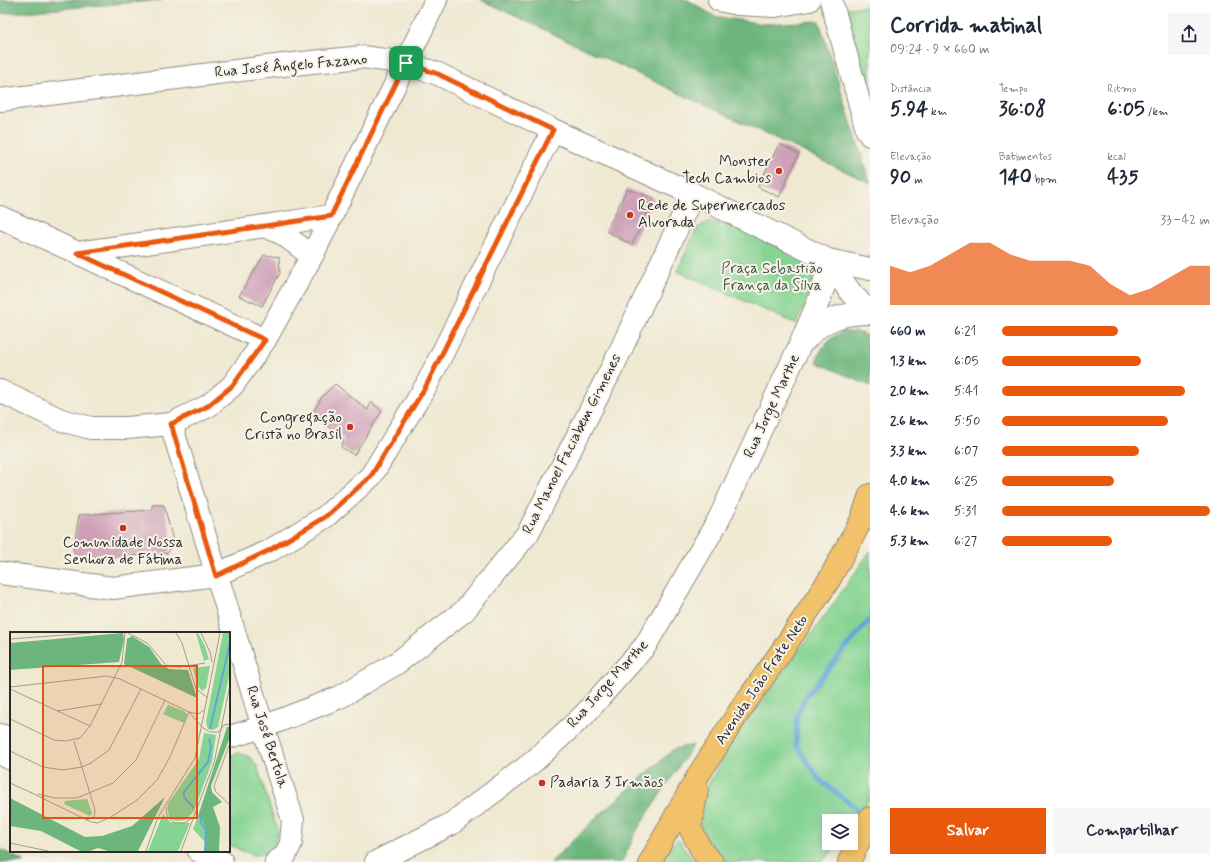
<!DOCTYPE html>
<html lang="pt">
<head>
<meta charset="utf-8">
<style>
  :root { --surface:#fff; --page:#f6f6f7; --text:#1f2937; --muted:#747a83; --accent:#ea580c }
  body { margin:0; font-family:Mynerve,sans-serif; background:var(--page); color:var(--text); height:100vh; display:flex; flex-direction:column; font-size:15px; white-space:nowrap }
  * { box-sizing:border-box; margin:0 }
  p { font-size:13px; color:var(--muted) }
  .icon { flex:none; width:22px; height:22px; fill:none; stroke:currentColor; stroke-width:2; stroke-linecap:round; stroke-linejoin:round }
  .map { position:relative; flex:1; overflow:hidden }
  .sheet { display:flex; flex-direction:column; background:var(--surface); width:360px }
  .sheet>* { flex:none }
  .tools { position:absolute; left:822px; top:814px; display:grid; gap:8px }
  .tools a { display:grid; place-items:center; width:36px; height:36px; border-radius:0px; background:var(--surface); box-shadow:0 2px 10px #0003; font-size:20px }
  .pin { position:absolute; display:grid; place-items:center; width:34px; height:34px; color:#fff; margin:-17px; border-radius:8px; box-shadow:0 2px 6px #0006 }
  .round { display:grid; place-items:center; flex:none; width:42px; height:42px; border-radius:0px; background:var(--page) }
  .headline { display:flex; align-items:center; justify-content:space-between; height:68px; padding:0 20px }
  h1 { font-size:22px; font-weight:700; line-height:30px }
  .metrics { display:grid; grid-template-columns:repeat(3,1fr); gap:6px; height:68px; padding:4px 20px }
  .metrics div { display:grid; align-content:center }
  .metrics b { font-size:20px; font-weight:700 }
  .metrics small { font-size:11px; font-weight:400 }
  .metrics p { font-size:11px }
  .chart { height:112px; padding:8px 20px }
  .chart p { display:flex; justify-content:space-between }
  .chart svg { width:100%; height:72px; margin-top:4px; fill:var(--accent); opacity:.7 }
  .button { display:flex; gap:8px; margin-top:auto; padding:8px 20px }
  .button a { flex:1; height:46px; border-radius:0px; background:var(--accent); color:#fff; font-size:16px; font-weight:700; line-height:46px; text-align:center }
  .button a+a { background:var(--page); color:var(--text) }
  ul { padding:0 20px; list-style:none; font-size:13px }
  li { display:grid; grid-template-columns:64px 48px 1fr; align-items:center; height:30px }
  li i { height:10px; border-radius:5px; background:var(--accent) }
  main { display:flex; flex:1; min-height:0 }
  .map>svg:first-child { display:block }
</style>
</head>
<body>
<main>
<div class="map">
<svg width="870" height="862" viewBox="0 0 870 862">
  <rect width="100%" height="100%" fill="#f7f3e8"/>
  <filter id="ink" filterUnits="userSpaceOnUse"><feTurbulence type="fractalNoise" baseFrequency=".025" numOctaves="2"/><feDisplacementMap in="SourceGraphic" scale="8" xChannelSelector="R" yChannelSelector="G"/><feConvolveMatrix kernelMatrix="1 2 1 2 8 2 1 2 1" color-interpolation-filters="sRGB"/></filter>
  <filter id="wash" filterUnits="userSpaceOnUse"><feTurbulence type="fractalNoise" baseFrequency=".012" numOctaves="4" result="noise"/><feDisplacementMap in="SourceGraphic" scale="16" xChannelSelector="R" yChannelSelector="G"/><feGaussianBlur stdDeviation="0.9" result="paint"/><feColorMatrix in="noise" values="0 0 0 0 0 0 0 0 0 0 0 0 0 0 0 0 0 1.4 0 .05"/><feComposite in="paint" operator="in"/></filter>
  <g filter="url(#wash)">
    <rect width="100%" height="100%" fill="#efe9d2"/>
    <g fill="#86d493" stroke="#58805f">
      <path d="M870 6V96L847 8Z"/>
      <path d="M707 222 724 223 798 255 814 274 809 295 796 324 677 271 697 228Z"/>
      <path d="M870 551V796L857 823 851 830V821H829V843H840L826 858 820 862H722L716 857 700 825 705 791 728 746 832 606Z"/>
      <path d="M239 753 250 757 257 766 278 832 273 849 267 853 255 855 245 852 229 845V756Z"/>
      <path d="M678 839 694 862H660L663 855Z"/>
    </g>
    <g fill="#6cb67d" stroke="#4c7054">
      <path d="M0 0H162L0 14Z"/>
      <path d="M481 0H688L714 16 764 24 819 21 870 183Z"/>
      <path d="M843 332H857L870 337V386L816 362C822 347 826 339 843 332Z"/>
      <path d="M693 745 637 830 622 862H551L596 818 674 749Z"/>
      <path d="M0 849 25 862H0Z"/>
    </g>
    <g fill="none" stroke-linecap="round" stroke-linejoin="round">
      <path stroke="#61a6d7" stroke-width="5" d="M857 809 820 780 796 745 797 715 806 696 870 619"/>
    </g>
    <g id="blocks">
      <g fill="#cd9eb6">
        <path d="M779 144 799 154 779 197 758 187Z"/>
        <path d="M627 189 654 198 632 245 606 231Z"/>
        <path d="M264 255 279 257 280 273 262 306 239 296Z"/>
        <path d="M335 384 368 410 371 402 382 411 354 455 341 447 344 439 312 414 322 397Z"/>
        <path d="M152 505H164L173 541 168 553 78 560 73 550 79 515 152 510Z"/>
      </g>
    </g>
  </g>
  <g filter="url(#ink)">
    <use href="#blocks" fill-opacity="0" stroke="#8d8a7e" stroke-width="1"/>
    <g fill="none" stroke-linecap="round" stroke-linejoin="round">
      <g stroke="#8d8a7e" stroke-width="24">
        <g id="minor">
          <path d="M719 0 738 4 775 6 809 0"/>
          <path d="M831 0 867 130 870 135"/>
          <path d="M0 100 283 65 362 57 406 63 438 74 553 130 693 194 828 260 870 269"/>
          <path d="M0 217 265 340"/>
          <path d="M265 226 283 234 304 250 313 254"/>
          <path d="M77 253 265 226 331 216"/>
          <path d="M828 260 851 293 870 313"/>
          <path d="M805 340C823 319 843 313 870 313"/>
          <path d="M0 391 61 420 91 428H127L171 424 208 406 232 386 265 340 313 254 436 0"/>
          <path d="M171 424 263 727 293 820 291 843 285 856 276 862"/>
          <path d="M0 573 113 588 216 575 271 550 325 517 371 476 426 386 553 130"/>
          <path d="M0 735 11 738"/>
          <path d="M229 737 263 727 340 697 397 663 464 611 528 533 617 358 693 194"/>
          <path d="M0 753 11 759"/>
          <path d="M199 851 222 862"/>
          <path d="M376 862 451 824 533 762 584 715 645 646 719 519 800 345 817 305 824 286 828 260"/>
        </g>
      </g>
      <g stroke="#8d8a7e" stroke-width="24">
        <g id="major">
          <path d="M697 789 690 828 703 853 712 862"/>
          <path d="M650 862 699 774 739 712 781 652 829 580 861 521 870 495"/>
          <path d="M849 862 870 818"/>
        </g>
      </g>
      <use href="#minor" stroke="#fff" stroke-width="22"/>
      <use href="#major" stroke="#f2c26a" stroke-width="22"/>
    </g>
  </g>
  <g fill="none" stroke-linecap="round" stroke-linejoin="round" filter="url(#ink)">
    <g stroke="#fff" stroke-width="8">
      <path id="route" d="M406 63 438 74 553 130 426 386 371 476 325 517 270 550 216 576 171 424 208 406 232 386 265 340 77 253 265 226 331 216Z"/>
    </g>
    <use href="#route" stroke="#ea580c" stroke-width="5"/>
  </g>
  <g fill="#c8321e" stroke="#f7f3e8" stroke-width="1.5">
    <circle cx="779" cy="171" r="4"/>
    <circle cx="630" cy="215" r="4"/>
    <circle cx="350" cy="427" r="4"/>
    <circle cx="123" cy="528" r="4"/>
    <circle cx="542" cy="783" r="4"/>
  </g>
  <g text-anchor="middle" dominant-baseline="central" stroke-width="4" stroke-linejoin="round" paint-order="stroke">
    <g font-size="15" fill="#2b2b2b" stroke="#f7f3e8">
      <text transform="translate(291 66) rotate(-5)">Rua José Ângelo Fazano</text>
      <text transform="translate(772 406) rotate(-65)">Rua Jorge Marthe</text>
      <text transform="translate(572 444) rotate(-63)">Rua Manoel Faciabem Gimenes</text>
      <text transform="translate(762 680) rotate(-56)">Avenida João Frate Neto</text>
      <text transform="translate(608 684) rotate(-48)">Rua Jorge Marthe</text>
      <text transform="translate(267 737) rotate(72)">Rua José Bertola</text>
    </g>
    <g font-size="15" fill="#2b2b2b" stroke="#f7f3e8" text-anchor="end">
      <text x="771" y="162">Monster<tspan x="771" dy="17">Tech Cambios</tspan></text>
      <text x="638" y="206" text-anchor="start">Rede de Supermercados<tspan x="638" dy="17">Alvorada</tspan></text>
      <text x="342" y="418">Congregação<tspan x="342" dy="17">Cristã no Brasil</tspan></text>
      <text x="123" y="543" text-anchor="middle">Comunidade Nossa<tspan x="123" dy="17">Senhora de Fátima</tspan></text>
      <text x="550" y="783" text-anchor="start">Padaria 3 Irmãos</text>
    </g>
    <g font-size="15" fill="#425545" stroke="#f7f3e8">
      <text x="772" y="269">Praça Sebastião<tspan x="772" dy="17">França da Silva</tspan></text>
    </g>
  </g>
  <g transform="translate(10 632)">
    <rect width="220" height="220" fill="#efe9d2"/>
    <path d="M186 1H188L195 14 199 27 194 29ZM213 1H220V40L208 95 203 98 198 97 196 90ZM200 34 196 56 192 59 187 53 183 36ZM158 73 174 79 177 82 174 91 153 82ZM194 101 206 103 202 130 184 179 175 188 166 189 159 185 157 173 189 127ZM77 167 82 181 80 184 54 172 55 169ZM189 181 196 198 195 210 183 197ZM153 182 160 190 180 191 168 219H138Z" fill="#86d493"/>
    <path d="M113 1 114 8 109 30 0 38V11ZM122 4 139 15 151 32 159 37 178 38 187 66 114 32 117 7ZM217 95H220V105L201 154 202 160 212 170 203 175 210 195 209 219H195L196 198 189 181ZM155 165 128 219H98L88 216 80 219H70L31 199 0 194V166L75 205 92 204 122 194Z" fill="#6cb67d"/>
    <path fill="none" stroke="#61a6d7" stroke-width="2" d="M200 97 220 11M184 176 174 165V160L198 130 201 115 199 106M190 182 191 191 196 198 195 219"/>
    <path fill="none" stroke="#a19d8f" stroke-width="1" d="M118 1 137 11 157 34 170 35 195 31M166 1 172 11 186 57 198 66M191 1 200 20 202 30M0 7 81 1M0 55 97 44 110 47 179 80 188 82 194 78M0 57 80 94M47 79 92 72M179 80 193 96 200 100H209L214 93 220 92M0 87 44 108 56 109 70 106 80 94 112 30 115 1M64 109 85 178 84 185 76 188M220 111 204 154 206 160 220 173M0 119 33 135 53 138 72 135 81 131 99 118 131 57M0 151 22 161M20 160 81 190 88 191 101 185 127 168 147 148 160 125 179 80M28 162 45 166H67L103 151 126 128 155 68M156 175 157 184 165 191H174L182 186M0 211 38 219M136 219 148 185 185 126 210 1M171 219 204 131 220 53"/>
    <path fill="#df570e" fill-opacity="0.15" stroke="#df570e" stroke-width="2" d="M33 34H187V186H33Z"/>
    <rect width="220" height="220" fill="none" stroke="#2b2b2b" stroke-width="2"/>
  </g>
</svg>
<div class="tools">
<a><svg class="icon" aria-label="layers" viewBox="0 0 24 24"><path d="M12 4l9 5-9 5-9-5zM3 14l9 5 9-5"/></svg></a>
</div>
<div class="pin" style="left:406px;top:63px;background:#1e9e55"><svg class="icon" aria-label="arrive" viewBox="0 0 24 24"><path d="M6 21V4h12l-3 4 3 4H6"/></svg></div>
</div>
<section class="sheet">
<div class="headline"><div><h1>Corrida matinal</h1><p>09:24 · 9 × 660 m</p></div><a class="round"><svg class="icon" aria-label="share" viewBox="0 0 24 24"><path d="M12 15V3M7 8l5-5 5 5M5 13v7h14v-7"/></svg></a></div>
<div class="metrics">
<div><p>Distância</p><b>5.94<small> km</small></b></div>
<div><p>Tempo</p><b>36:08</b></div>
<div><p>Ritmo</p><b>6:05<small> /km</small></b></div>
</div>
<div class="metrics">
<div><p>Elevação</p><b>90<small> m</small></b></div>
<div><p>Batimentos</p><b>140<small> bpm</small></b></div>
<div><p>kcal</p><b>435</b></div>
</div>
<div class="chart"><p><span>Elevação</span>33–42 m</p>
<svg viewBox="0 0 160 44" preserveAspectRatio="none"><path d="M0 44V20L10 24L20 20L30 13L40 6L50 6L60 13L70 17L80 17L90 17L100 20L110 31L120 38L130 34L140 27L150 20L160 20V44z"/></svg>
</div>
<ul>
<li><b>660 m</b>6:21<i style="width:56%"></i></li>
<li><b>1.3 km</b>6:05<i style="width:67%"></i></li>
<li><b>2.0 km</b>5:41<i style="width:88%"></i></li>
<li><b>2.6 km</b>5:50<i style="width:80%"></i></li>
<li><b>3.3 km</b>6:07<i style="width:66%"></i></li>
<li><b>4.0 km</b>6:25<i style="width:54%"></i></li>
<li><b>4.6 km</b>5:31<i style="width:100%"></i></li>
<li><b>5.3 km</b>6:27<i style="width:53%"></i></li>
</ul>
<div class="button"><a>Salvar</a><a>Compartilhar</a></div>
</section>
</main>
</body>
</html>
